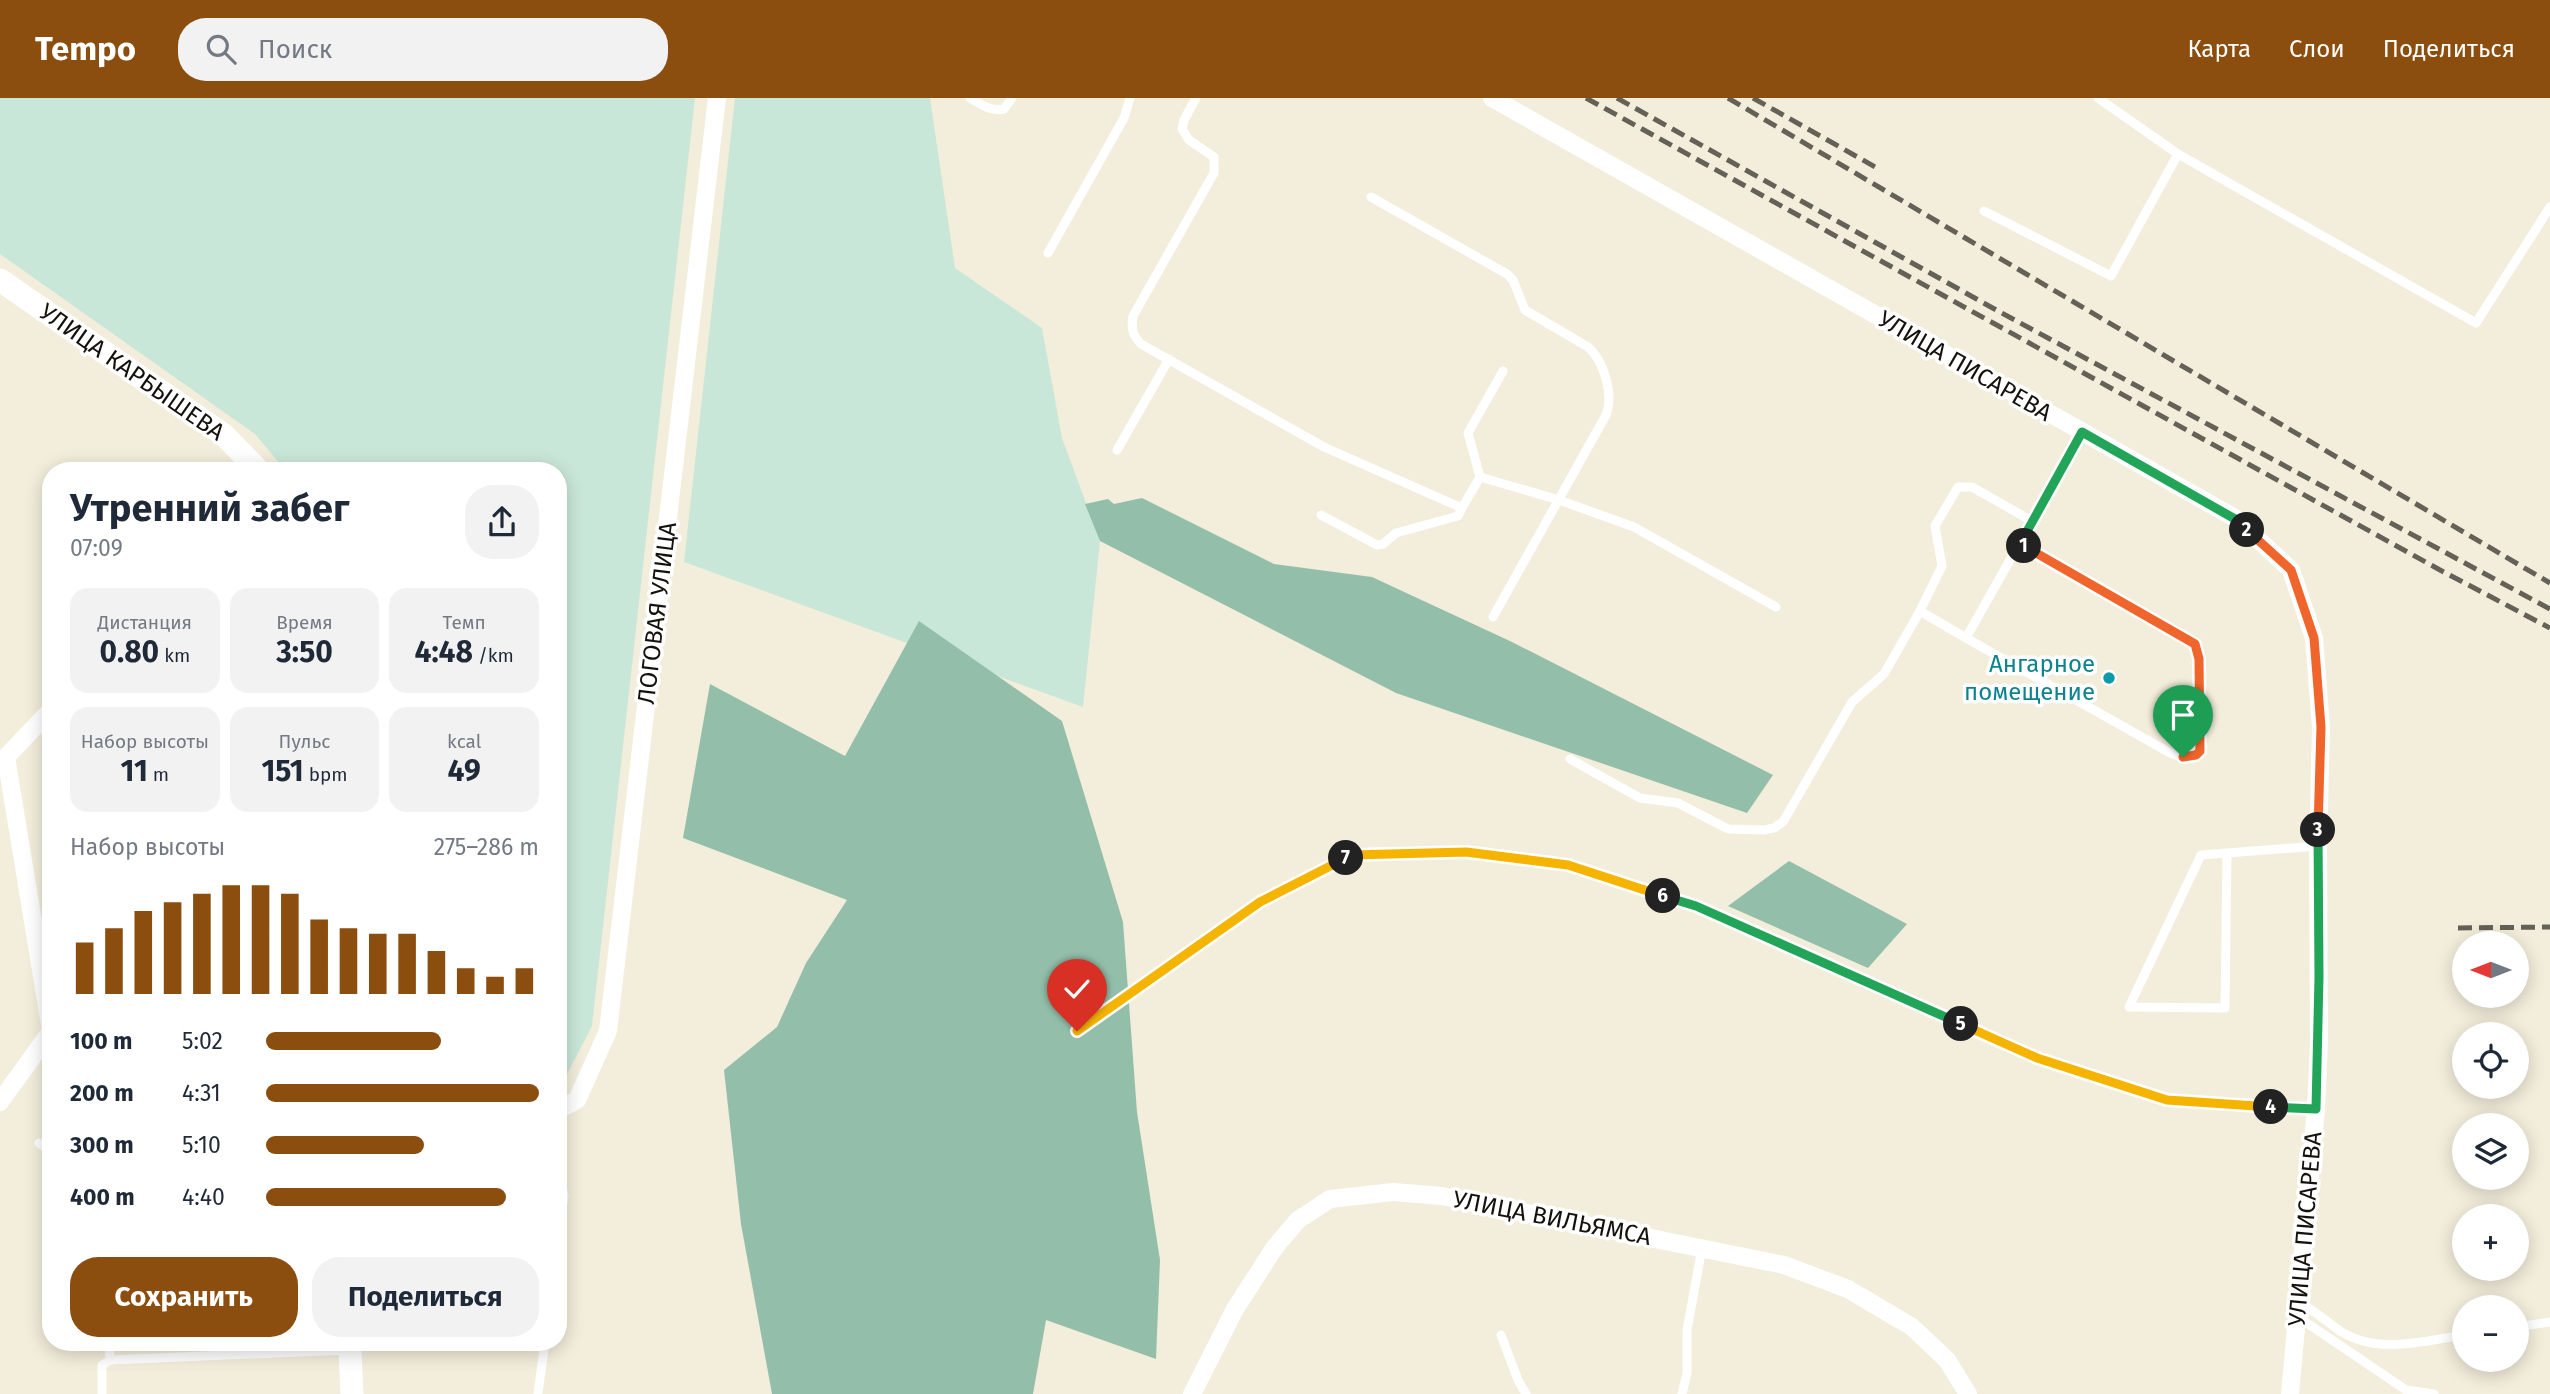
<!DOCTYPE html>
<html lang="ru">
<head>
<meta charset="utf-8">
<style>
  :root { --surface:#fff; --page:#f2f2f3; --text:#1f2937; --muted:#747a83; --accent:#8b4e0e }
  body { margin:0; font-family:"Fira Sans",sans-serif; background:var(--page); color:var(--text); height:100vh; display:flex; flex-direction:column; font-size:26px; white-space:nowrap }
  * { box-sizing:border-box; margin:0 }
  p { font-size:23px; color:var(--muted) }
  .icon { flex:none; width:38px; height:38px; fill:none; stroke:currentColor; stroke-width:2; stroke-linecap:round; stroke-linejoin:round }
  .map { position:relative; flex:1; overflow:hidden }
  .panel { position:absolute; left:42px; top:364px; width:525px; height:889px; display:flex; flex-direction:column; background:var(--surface); border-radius:28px; box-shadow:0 4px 18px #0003 }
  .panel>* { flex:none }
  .needle { width:46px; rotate:270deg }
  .tools { position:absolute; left:2452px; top:833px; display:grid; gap:14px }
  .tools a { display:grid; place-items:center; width:77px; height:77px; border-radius:50%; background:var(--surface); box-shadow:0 4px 18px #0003; font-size:35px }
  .pin { position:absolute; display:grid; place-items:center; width:60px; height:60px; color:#fff; margin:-72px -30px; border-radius:50% 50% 50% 0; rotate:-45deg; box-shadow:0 0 7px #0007 }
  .pin .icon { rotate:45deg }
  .km { position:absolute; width:35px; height:35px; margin:-18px; border-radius:50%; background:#222; color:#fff; font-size:19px; line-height:35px; text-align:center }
  .round { display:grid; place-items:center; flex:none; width:74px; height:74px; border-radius:28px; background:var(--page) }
  .summary { display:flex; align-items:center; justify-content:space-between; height:119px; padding:0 28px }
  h1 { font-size:38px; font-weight:700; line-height:52px }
  .figures { display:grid; grid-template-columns:repeat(3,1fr); gap:10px; height:119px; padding:7px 28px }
  .figures div { display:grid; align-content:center; border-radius:18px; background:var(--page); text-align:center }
  .figures b { font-size:30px; font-weight:700 }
  .figures small { font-size:19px; font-weight:400 }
  .figures p { font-size:19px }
  .chart { height:196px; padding:14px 28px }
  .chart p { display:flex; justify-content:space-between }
  .chart svg { width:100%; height:126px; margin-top:7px; stroke:var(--accent); stroke-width:6 }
  .button { display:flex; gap:14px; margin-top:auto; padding:14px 28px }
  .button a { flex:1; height:80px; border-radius:28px; background:var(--accent); color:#fff; font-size:28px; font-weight:700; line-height:80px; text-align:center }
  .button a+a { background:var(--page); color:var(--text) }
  ul { padding:0 28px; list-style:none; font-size:23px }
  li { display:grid; grid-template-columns:112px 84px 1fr; align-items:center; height:52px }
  li i { height:18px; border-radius:9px; background:var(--accent) }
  header { display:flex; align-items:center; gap:42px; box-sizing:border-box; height:98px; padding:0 35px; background:var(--accent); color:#fff }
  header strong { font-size:33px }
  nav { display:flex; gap:38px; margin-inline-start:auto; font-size:24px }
  .search { width:490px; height:63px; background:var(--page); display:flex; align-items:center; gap:18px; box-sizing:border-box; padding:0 24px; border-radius:28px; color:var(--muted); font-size:26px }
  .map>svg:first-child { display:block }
</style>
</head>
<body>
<header>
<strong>Tempo</strong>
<div class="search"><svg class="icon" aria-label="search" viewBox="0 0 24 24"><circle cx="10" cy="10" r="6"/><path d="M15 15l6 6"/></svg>Поиск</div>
<nav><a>Карта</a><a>Слои</a><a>Поделиться</a></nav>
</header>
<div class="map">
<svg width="2550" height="1296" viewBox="0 0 2550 1296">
  <rect width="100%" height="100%" fill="#f3eddb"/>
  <g fill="#c9e7d8">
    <path d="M0 0H695L592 928 566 978 558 983V373H286L255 336 0 156Z"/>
    <path d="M735 0H930L955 170 1042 230 1062 340 1100 443 1083 609 684 464Z"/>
  </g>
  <g fill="#93bfaa">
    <path d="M1142 400 1274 466 1372 479 1512 544 1773 677 1747 715 1396 595 1100 443 1085 406 1108 401 1114 406Z"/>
    <path d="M919 523 1062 623 1123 824 1137 1014 1160 1162 1156 1261 1046 1222 1033 1296H772L741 1126 724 972 777 929 806 865 847 802 683 740 710 586 845 658Z"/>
    <path d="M1789 763 1907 826 1868 870 1728 808Z"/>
  </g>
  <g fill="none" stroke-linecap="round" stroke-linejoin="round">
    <g stroke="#fff" stroke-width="9">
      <path d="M970 0C981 6 990 14 1004 11L1012 0"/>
      <path d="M1196 0 1184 22 1182 31 1189 42 1214 59V75L1133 218C1131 231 1132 236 1141 246L1324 349 1462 410 1480 379 1559 402 1634 429 1776 509"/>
      <path d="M2098 0 2178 56 2476 225 2550 109"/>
      <path d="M1371 99 1507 176 1513 182 1525 212 1588 249C1604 263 1614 297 1606 317L1493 519"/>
      <path d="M1984 113 2111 178 2178 56"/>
      <path d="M1048 155 1124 20 1130 0"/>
      <path d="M1117 352 1169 261"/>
      <path d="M1480 379 1468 335 1503 273"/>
      <path d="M1321 417 1377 447 1383 446 1396 435 1458 418 1462 410"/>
      <path d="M1920 513 1942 468 1935 428 1958 389H1972L2032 423"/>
      <path d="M1966 540 2172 656C2181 660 2193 661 2200 653L2199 561 2195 546 2020 445"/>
      <path d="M1570 661 1640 700 1678 705 1728 731 1764 732 1774 730 1783 724 1852 604 1884 576 1920 513 1966 540 2082 334"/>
      <path d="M2227 755 2225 910 2129 909 2201 757 2318 748"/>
      <path d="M1077 933 1260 804 1352 757 1467 754 1568 767 1696 808 2037 960 2167 1002 2316 1011"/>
      <path d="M39 1045 51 1054"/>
      <path d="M558 1070 564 1098 558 1142"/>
      <path d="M2299 1204C2315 1213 2326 1223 2340 1233 2378 1257 2423 1243 2464 1237"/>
      <path d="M2298 1219 2406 1292 2434 1296"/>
      <path d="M2516 1229 2550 1224"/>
      <path d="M1501 1237 1518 1282 1526 1296"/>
      <path d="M109 1244 110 1262"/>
      <path d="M538 1295 545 1244"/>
      <path d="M102 1296V1267L110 1262 348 1252"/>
      <path d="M1682 1296 1687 1275V1232L1702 1150"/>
    </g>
    <g stroke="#fff" stroke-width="18">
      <path d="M1492 0 2235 420 2291 472 2314 540 2321 629 2318 748 2319 944 2316 1011 2290 1296"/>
      <path d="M51 612 6 659 51 933"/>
      <path d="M0 1004 51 933"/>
      <path d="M558 1012 577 1002 608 933 717 0"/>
      <path d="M1192 1296 1235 1211 1275 1149 1298 1122 1330 1101 1393 1094 1442 1098 1784 1167 1848 1191 1912 1229 1947 1262 1968 1296"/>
    </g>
    <g stroke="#fff" stroke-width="23">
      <path d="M0 182 224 337 259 373"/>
      <path d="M352 1244 350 1252 352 1296"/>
    </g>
    <g stroke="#646157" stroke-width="5" stroke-dasharray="14 7" stroke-linecap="butt">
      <path d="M1586 0 2440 472 2550 530"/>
      <path d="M1617 0 1998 213 2550 511"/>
      <path d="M1728 0 2550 485"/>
      <path d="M1753 0 1877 70"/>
      <path d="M2458 830 2550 829"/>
    </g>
  </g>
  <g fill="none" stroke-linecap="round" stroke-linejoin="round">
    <g stroke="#fff" stroke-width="14">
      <path id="split-1" d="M2024 448 2195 546 2199 561 2200 653 2196 657 2183 659"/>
    </g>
    <g stroke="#fff" stroke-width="14">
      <path id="split-2" d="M2024 448 2020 446 2082 334 2235 421 2247 432"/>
    </g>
    <g stroke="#fff" stroke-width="14">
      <path id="split-3" d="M2247 432 2291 472 2314 540 2321 629 2318 732"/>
    </g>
    <g stroke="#fff" stroke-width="14">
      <path id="split-4" d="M2271 1009 2316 1011 2319 879 2318 732"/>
    </g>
    <g stroke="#fff" stroke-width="14">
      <path id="split-5" d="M1961 926 2037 960 2167 1002 2271 1009"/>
    </g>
    <g stroke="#fff" stroke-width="14">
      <path id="split-6" d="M1663 798 1696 808 1961 926"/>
    </g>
    <g stroke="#fff" stroke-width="14">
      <path id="split-7" d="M1346 760 1352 757 1466 754 1568 767 1663 798"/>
    </g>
    <g stroke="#fff" stroke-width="14">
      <path id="split-8" d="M1077 933 1260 804 1346 760"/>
    </g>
    <use href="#split-1" stroke="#f0652b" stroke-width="9"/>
    <use href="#split-2" stroke="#22a559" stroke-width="9"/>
    <use href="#split-3" stroke="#f0652b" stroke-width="9"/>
    <use href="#split-4" stroke="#22a559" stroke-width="9"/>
    <use href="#split-5" stroke="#f5b400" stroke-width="9"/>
    <use href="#split-6" stroke="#22a559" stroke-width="9"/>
    <use href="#split-7" stroke="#f5b400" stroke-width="9"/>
    <use href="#split-8" stroke="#f5b400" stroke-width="9"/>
  </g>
  <circle fill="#0f9aa8" stroke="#fff" stroke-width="2.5" cx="2109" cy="580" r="7"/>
  <g text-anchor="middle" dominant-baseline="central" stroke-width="7" stroke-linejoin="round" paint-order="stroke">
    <g font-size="24" fill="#14120c" stroke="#fff">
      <text transform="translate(1965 268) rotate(30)">УЛИЦА ПИСАРЕВА</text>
      <text transform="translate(132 274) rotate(35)">УЛИЦА КАРБЫШЕВА</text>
      <text transform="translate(657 515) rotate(-83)">ЛОГОВАЯ УЛИЦА</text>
      <text transform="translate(1552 1120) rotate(11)">УЛИЦА ВИЛЬЯМСА</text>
      <text transform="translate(2305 1131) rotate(-85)">УЛИЦА ПИСАРЕВА</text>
    </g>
    <g font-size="24" fill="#0d838f" stroke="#fff" text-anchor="end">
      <text x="2095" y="566">Ангарное<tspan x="2095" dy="28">помещение</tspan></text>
    </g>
  </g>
</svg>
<div class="tools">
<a><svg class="needle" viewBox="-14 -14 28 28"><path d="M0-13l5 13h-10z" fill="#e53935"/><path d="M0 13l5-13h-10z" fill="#747a83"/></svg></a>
<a><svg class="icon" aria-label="locate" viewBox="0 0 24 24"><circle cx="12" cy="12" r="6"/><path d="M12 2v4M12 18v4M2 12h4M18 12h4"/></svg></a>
<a><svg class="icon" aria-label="layers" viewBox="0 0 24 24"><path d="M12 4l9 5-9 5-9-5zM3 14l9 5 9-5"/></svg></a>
<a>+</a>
<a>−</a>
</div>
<div class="pin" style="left:2183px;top:659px;background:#1e9e55"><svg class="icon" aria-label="arrive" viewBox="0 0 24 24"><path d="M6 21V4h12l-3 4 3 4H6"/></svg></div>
<div class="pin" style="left:1077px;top:933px;background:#d93025"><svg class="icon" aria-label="check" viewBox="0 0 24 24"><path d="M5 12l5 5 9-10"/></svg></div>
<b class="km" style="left:2024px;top:448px">1</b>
<b class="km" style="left:2247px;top:432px">2</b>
<b class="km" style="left:2318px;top:732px">3</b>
<b class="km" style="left:2271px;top:1009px">4</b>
<b class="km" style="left:1961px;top:926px">5</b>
<b class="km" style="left:1663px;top:798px">6</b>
<b class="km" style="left:1346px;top:760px">7</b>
<section class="panel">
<div class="summary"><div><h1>Утренний забег</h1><p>07:09</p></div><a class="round"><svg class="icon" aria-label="share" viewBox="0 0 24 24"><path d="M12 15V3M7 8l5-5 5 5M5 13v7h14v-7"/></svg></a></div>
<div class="figures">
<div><p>Дистанция</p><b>0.80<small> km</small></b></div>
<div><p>Время</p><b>3:50</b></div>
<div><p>Темп</p><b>4:48<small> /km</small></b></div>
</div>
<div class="figures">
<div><p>Набор высоты</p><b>11<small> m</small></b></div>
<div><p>Пульс</p><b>151<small> bpm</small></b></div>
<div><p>kcal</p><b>49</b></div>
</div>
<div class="chart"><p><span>Набор высоты</span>275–286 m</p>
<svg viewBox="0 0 160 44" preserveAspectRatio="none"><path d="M5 44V26M15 44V21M25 44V15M35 44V12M45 44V9M55 44V6M65 44V6M75 44V9M85 44V18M95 44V21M105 44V23M115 44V23M125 44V29M135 44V35M145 44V38M155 44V35"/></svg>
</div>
<ul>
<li><b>100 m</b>5:02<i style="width:64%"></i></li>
<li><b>200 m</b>4:31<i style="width:100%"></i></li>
<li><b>300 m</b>5:10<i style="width:58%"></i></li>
<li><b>400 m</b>4:40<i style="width:88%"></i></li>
</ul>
<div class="button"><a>Сохранить</a><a>Поделиться</a></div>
</section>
</div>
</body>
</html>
